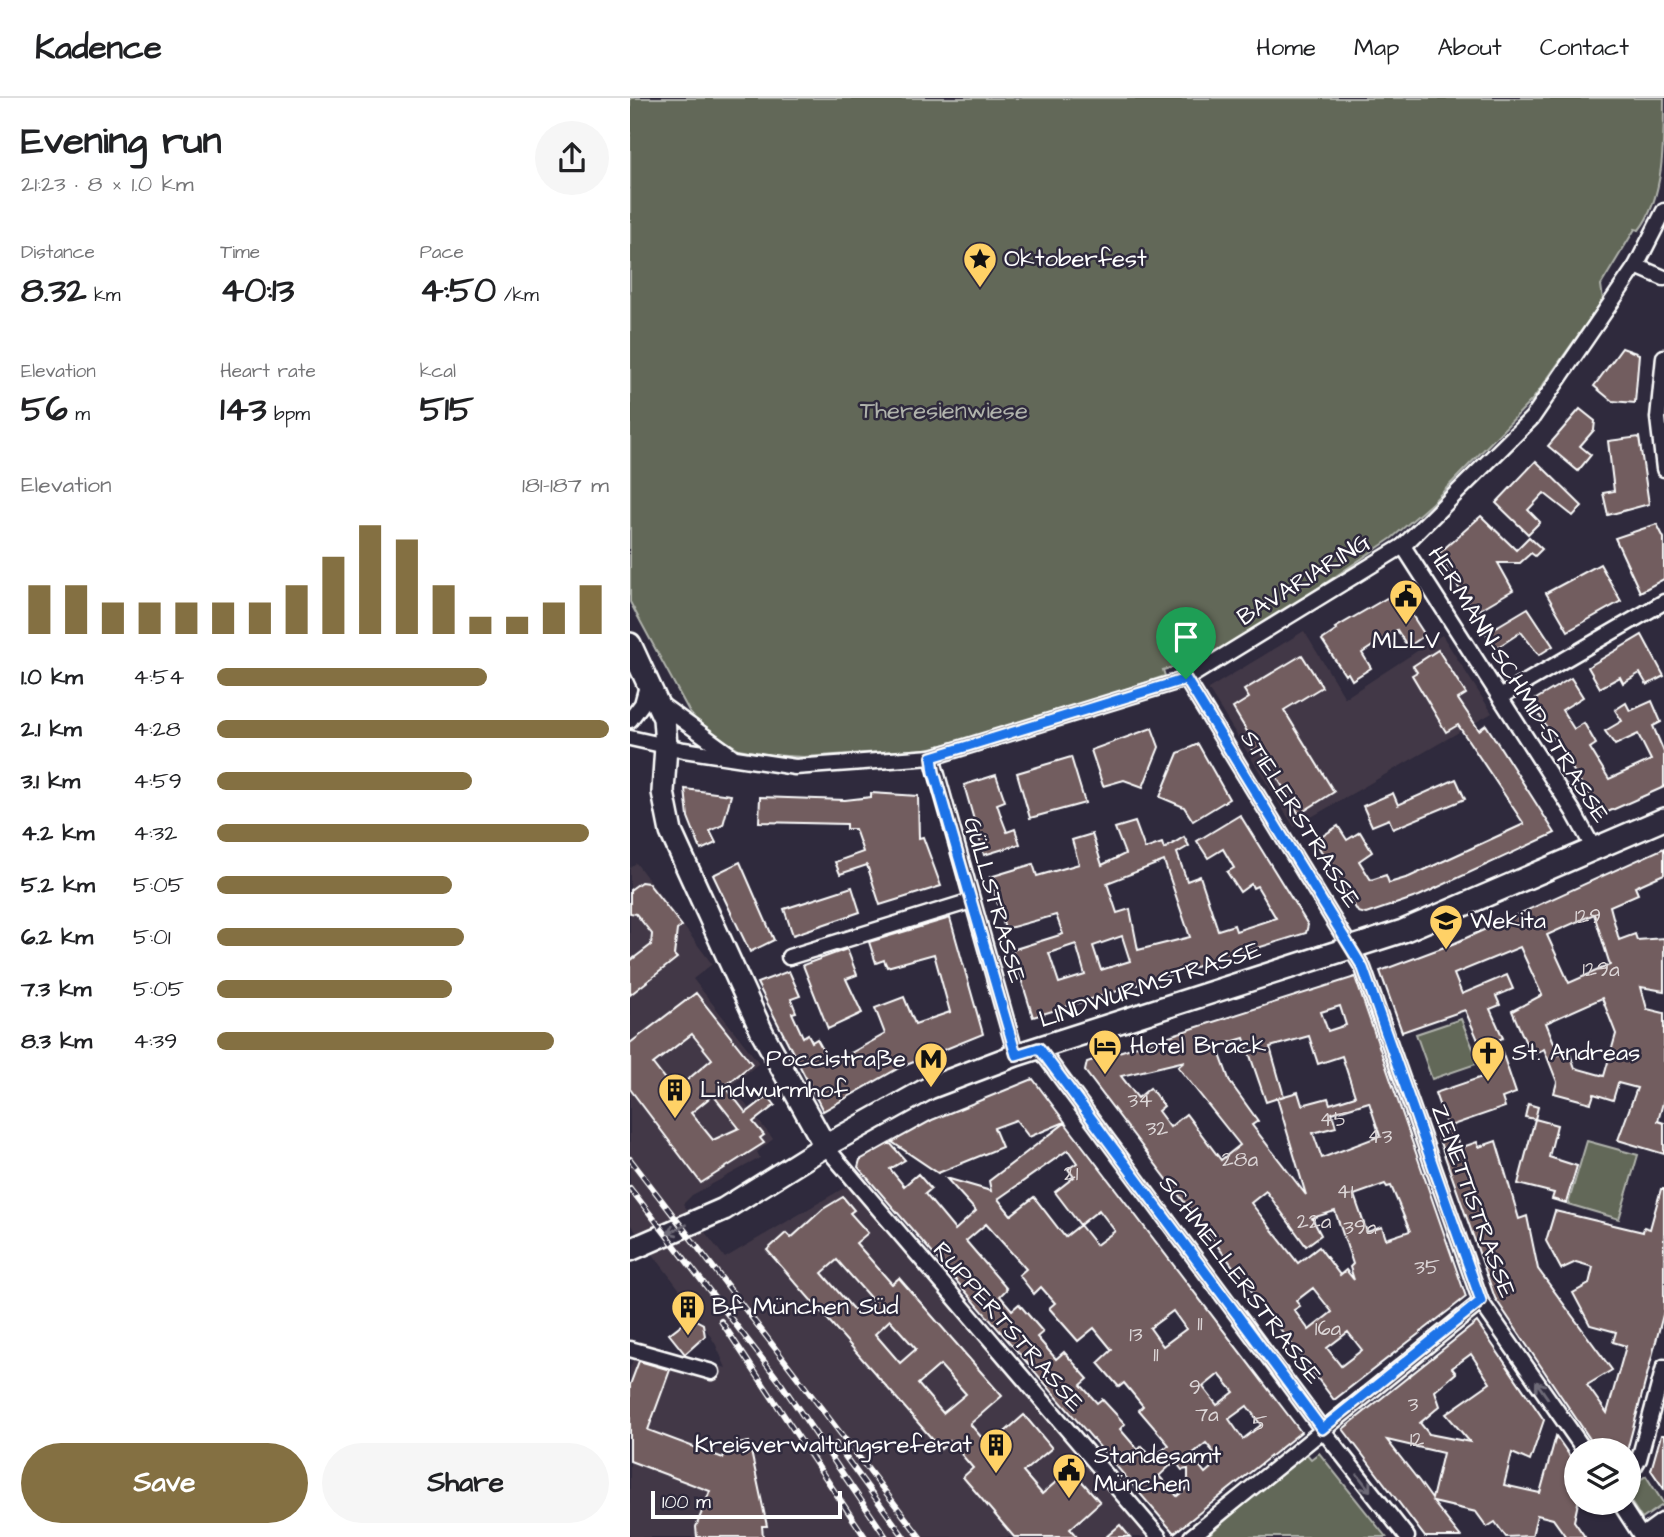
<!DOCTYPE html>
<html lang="en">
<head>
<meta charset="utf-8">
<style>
  :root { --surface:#fff; --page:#f6f6f6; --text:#202124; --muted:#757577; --line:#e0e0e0; --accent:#847042 }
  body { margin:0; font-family:"Architects Daughter",sans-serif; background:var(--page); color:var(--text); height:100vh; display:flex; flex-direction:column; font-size:26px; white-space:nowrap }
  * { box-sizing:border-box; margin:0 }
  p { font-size:23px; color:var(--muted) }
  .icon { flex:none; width:38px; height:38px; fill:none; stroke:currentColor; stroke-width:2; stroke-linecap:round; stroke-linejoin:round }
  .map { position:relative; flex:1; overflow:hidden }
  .sheet { display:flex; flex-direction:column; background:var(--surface); width:630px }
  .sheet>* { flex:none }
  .tools { position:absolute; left:934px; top:1340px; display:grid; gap:14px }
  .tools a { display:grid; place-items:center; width:77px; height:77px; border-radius:50%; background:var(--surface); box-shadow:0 2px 5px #0004; font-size:35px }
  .scale { position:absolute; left:21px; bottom:18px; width:191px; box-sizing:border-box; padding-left:7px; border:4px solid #fff; border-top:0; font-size:19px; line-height:24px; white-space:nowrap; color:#fff; -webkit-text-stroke:5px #2f2a3d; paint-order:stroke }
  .pin { position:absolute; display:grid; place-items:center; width:60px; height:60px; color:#fff; margin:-72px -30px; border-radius:50% 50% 50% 0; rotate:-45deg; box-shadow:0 0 7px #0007 }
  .pin .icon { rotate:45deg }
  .round { display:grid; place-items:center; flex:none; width:74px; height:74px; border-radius:37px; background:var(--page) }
  .headline { display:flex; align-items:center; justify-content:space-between; height:119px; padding:0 21px }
  h1 { font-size:38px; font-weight:700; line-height:52px }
  .stats { display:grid; grid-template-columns:repeat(3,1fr); gap:10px; height:119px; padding:7px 21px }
  .stats div { display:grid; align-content:center }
  .stats b { font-size:35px; font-weight:700 }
  .stats small { font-size:19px; font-weight:400 }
  .stats p { font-size:19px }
  .chart { height:196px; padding:14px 21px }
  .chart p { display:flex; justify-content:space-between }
  .chart svg { width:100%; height:126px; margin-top:7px; stroke:var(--accent); stroke-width:6 }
  .cta { display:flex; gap:14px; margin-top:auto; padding:14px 21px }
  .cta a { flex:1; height:80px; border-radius:42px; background:var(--accent); color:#fff; font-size:28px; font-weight:700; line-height:80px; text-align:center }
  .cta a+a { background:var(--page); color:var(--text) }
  ul { padding:0 21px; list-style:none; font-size:23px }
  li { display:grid; grid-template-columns:112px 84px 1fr; align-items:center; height:52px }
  li i { height:18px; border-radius:9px; background:var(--accent) }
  header { display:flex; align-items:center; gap:42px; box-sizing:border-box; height:98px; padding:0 35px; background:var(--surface); border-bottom:2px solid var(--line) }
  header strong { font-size:33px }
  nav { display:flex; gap:38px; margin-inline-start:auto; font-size:24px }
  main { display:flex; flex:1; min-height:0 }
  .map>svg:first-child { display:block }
</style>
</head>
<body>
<header>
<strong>Kadence</strong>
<nav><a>Home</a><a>Map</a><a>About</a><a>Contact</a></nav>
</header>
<main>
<section class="sheet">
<div class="headline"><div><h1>Evening run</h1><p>21:23 · 8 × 1.0 km</p></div><a class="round"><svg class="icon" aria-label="share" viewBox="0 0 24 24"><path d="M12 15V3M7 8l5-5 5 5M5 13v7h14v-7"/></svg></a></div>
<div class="stats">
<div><p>Distance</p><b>8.32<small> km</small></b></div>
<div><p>Time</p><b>40:13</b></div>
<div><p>Pace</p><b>4:50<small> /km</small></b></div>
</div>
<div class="stats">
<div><p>Elevation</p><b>56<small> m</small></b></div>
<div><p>Heart rate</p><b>143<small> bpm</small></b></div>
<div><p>kcal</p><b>515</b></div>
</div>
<div class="chart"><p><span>Elevation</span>181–187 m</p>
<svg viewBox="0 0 160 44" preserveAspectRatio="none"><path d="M5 44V27M15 44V27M25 44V33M35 44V33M45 44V33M55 44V33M65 44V33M75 44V27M85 44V17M95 44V6M105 44V11M115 44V27M125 44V38M135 44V38M145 44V33M155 44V27"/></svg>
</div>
<ul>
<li><b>1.0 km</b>4:54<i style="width:69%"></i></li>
<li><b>2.1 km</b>4:28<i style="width:100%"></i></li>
<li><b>3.1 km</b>4:59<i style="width:65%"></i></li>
<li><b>4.2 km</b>4:32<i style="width:95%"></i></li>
<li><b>5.2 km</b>5:05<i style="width:60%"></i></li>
<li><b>6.2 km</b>5:01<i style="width:63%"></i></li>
<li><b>7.3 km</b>5:05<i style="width:60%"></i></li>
<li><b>8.3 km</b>4:39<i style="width:86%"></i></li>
</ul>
<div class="cta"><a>Save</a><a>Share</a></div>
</section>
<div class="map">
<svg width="1034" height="1439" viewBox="0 0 1034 1439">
  <rect width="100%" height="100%" fill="#2f2a3d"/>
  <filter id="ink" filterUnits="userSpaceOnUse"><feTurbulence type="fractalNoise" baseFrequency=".0143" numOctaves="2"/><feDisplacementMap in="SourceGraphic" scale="14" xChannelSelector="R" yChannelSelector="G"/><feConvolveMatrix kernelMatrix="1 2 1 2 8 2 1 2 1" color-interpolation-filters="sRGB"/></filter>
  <g filter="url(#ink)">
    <g fill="#433947">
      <path d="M674 533 715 600 812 537 862 615 664 729 578 591Z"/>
      <path d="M6 765 82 866 63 881 129 965 101 988 143 1041 127 1054 130 1060 62 1097 53 1106 95 1160 224 1084 524 1439H0V1270L10 1243 96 1270 86 1247 60 1205 0 1126V770Z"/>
    </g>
    <g fill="#626759" stroke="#b0b3ac" stroke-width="2">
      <path d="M0 0H1034C1034 43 1034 101 1009 132L1005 131 971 187 973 202 903 301 802 405 762 440 631 529 587 553 568 555 550 567 533 572 535 578 382 629 297 651 174 659 139 657 109 651 72 629 60 615 0 504Z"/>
      <path d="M831 921 849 965 802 981 786 936Z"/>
      <path d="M957 1043 1008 1057 989 1121 938 1106Z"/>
      <path d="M675 1354 681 1361 689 1355 756 1439H576Z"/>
      <path d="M1016 1378 1034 1406 1012 1421 999 1401V1389Z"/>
    </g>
    <g fill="#725d5f" stroke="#fff" stroke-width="2" fill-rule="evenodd">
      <path d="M992 250 1009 256 1005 305 982 303 964 288Z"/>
      <path d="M950 311 965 323 964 332 950 348 961 357 948 373 918 348Z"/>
      <path d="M1009 339 1019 406 978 417 973 395 984 393 978 343Z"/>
      <path d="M906 363 952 408 943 418 914 395 898 412 910 424 898 436 866 405Z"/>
      <path d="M851 418 886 452 899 439 912 451 905 458 901 455 890 465H868L883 492 844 515 808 456Z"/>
      <path d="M1027 426 1034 440V481L1010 494 985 440Z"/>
      <path d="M970 466 991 503 938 533 916 495Z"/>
      <path d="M767 494 795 537 778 549 767 532 732 555 741 570 722 582 718 575 715 577 692 542 707 532 705 530Z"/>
      <path d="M898 510 923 548 909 557 891 534 865 551 856 535Z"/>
      <path d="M1012 537 1034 578 1017 587 1010 575 993 585 990 579 970 590 958 569Z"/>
      <path d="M808 552 836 596 828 601 849 632 856 627 925 735 789 798 736 816 728 814 685 743 708 728 717 742 730 734 742 754 729 763 741 782 756 777 759 785 779 779 894 726 828 627 816 634 782 577 787 574 783 568Z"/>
      <path d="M672 557 692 589 654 612 704 694 669 716 630 651 624 654 617 642 621 640 603 610 619 600 614 592Z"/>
      <path d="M941 580 953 599 932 612 944 631 954 625 966 646 960 650 979 681 1021 662 1008 636 985 647 975 633 992 623 985 612 996 605 1000 613 1022 603 1031 624 1023 628 1034 654V689L971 717 901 604Z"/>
      <path d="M522 630 529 649 513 689 494 682 473 688 461 652Z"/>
      <path d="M568 646 599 701 563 723 554 709 530 699 548 655Z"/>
      <path d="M441 659 455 705 400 720 387 675Z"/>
      <path d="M366 677 375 703 367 706 372 721 377 734 385 731 390 746 354 757 334 687Z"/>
      <path d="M826 681 835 701 763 731 759 721 742 728 733 708 763 695 768 707Z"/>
      <path d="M55 691 101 697 93 727 80 733 86 745 71 752 58 719Z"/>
      <path d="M241 695 288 698 289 740 293 739 311 788 250 807 237 767 210 776 205 764 233 754 225 731H216V726L129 724 130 699 215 702 241 699Z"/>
      <path d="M610 717 678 827 676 835 403 919 382 852 433 836 426 817 375 831 360 779 403 766 407 778 449 766 442 742 462 736 472 767 495 756 485 730 505 724 515 751 532 745 534 751 554 739 559 748 547 755 557 783 570 778 588 832 604 827 606 833 646 820 627 788 623 790 621 786 610 794 597 774 604 770 593 751 578 760 567 743ZM534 763 560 839 508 852 500 811 487 815 477 785ZM492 838 500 863 471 872 463 848ZM446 846 455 877 429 885 419 855Z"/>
      <path d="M1034 750V776L1005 789 1008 796 980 808 989 842 1005 836 1007 842 1034 840V893L1011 889 1017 911 1034 915V1001L1028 1023 1034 1025V1056L988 1042 1007 990 988 985 983 1002 964 996 961 1005 924 995 927 984 914 951 901 957 882 913 912 897 890 849 824 876 832 896 877 877 883 891 866 898 870 907 860 911 873 940 868 942 886 995 872 1000 875 1009 817 1029 805 995 861 976 851 949 835 912 772 934 750 873 825 845ZM964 816 980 867 939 885 917 837ZM972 900 986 936 974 978 945 970 939 953 929 957 916 925Z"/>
      <path d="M110 764 144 842 120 854 83 777Z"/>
      <path d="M11 784 18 785 52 828 47 832 44 857 47 860 0 897V863L21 847 22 836 6 816 0 815V792Z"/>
      <path d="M222 789 230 814 163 837 154 811Z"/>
      <path d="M320 820 353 936 269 970 193 1013 127 885 159 873 170 898 161 901 166 914 162 915 173 939 178 936 182 944 187 941 201 966 255 936 245 910 274 899 285 926 320 914 304 856 257 869 254 862 246 865 239 844Z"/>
      <path d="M217 851 227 877 216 881 232 915 198 931 173 867Z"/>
      <path d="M725 879 836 1199 704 1302 455 973 457 964ZM710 908 716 927 698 933 691 914ZM679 938 688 966 712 958 725 998 700 1006 698 1000 672 1007 668 994 647 1000 676 1097 622 1027 628 1023 600 984 587 948 614 940 636 1004 654 998 640 949ZM555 963 548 969 610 1047 591 1062 556 1016 540 1029 528 1013 534 1008 520 990 508 1000 491 978ZM739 1004 750 1038 692 1060 683 1035 706 1029 702 1015ZM755 1086 757 1089 761 1088 780 1133 756 1141 752 1129 737 1134 724 1097ZM636 1093 676 1148 691 1137 682 1120 705 1113 723 1166 720 1169 724 1182 716 1172 710 1177 689 1149 668 1165 621 1105ZM683 1190 702 1214 679 1232 664 1212 670 1208 666 1203ZM718 1234 732 1252 711 1268 697 1250Z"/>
      <path d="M66 895 122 966 95 988 116 1015 138 998 145 1007 123 1024 134 1037 130 1040 134 1045 71 1085 0 991V945ZM62 936 82 961 44 993 23 966ZM83 997 109 1030 83 1042 61 1015Z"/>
      <path d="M403 981 435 1024 399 1039 386 1022 364 1030 372 1049 308 1075 262 1044 302 1022Z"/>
      <path d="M898 1006 908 1009 905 1021 895 1019Z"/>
      <path d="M905 1021 927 1027 919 1059 947 1068 936 1105 922 1101 924 1095 888 1086Z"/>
      <path d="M435 1025 671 1334 544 1435 228 1069 230 1062 260 1045 275 1062 260 1071 274 1088 288 1076 301 1091 295 1096 325 1132 346 1113 316 1080 361 1093 359 1083ZM438 1052 447 1065 438 1071 444 1079 425 1094 450 1127 435 1139 404 1099 381 1117 368 1101ZM469 1112 485 1133 466 1147 450 1127ZM356 1126 396 1171 389 1177 404 1196 411 1189 425 1205 419 1210 448 1243 464 1230 482 1252 468 1265 489 1289 494 1285 513 1308 509 1312 539 1347 522 1360 512 1348 508 1352 490 1331 495 1326 472 1301 467 1305 451 1287 458 1281 434 1254 426 1261 407 1239 413 1234 389 1206 382 1212 370 1198 377 1191 336 1143ZM543 1213 556 1231 533 1248 520 1230ZM589 1276 604 1294 587 1307 573 1289ZM617 1308 631 1327 613 1341 599 1321ZM576 1345 590 1362 575 1375 561 1357ZM545 1363 552 1372 558 1371V1389L547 1398 529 1378Z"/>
      <path d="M822 1030 830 1050 847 1044 849 1049 866 1043 889 1121 897 1118 908 1171 982 1272 957 1287 977 1315 996 1248 983 1244 986 1234 960 1227 943 1195 959 1186 963 1169 946 1164 931 1171 916 1143 925 1113 1013 1134 1014 1129 1020 1131 1031 1091H1034V1213L997 1353H968L865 1200 807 1036Z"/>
      <path d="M213 1099 224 1112 220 1115 238 1135 226 1145 262 1186 269 1180 372 1298 340 1326 359 1348 394 1317 422 1350 393 1374 412 1396 441 1371 470 1404 440 1431 447 1439H384L333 1379 343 1370 320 1343 311 1351 137 1152 156 1135 161 1140 193 1111ZM207 1162 243 1203 228 1217 192 1175ZM260 1222 286 1251 270 1265 245 1236ZM310 1267 336 1296 313 1315 288 1286Z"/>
      <path d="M64 1221 73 1226 75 1238 55 1256 39 1236 56 1223Z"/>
      <path d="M847 1224 914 1322 900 1363 882 1355 874 1387 910 1395 926 1338 947 1368 948 1405 944 1423 955 1439H936L923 1421 907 1417 902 1438 876 1439 865 1424 857 1429 846 1414 803 1404 831 1439H795L713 1331ZM841 1256 860 1285 816 1316 840 1344 799 1336 790 1325 810 1308 805 1293 826 1275 822 1270ZM757 1342 813 1355 802 1401 789 1383Z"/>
      <path d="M9 1263 40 1272 18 1332 93 1360 97 1348 119 1344 137 1428H132L133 1439H67L66 1429 80 1393 0 1363V1287Z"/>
      <path d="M1031 1337H1034V1391L1021 1372Z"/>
      <path d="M490 1427 500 1439H476Z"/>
    </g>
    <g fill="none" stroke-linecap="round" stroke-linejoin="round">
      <g stroke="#fff" stroke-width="19">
        <g id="street">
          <path d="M1006 168 1034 180"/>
          <path d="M1034 259 1028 320 1034 371"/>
          <path d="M773 448 943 713 964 751"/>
          <path d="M556 581 733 870 851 1204 955 1353"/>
          <path d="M870 599 1034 504"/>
          <path d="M29 605 102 658"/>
          <path d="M0 622 12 606 18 584"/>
          <path d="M0 640 54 652 165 669 302 659 556 581 773 448 902 320 1006 168 1034 113"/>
          <path d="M302 659 386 957"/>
          <path d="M159 859 341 803"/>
          <path d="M409 950 692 1331 777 1439"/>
          <path d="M195 1048 529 1439"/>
          <path d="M0 1251 82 1274"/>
          <path d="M999 1378 1009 1361 1034 1269"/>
          <path d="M990 1405 1012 1439"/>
          <path d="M561 1439 851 1204"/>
        </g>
      </g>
      <g stroke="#fff" stroke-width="26">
        <g id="secondary">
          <path d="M0 546 34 620 36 648 33 694 41 734 132 934 195 1048"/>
          <path d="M0 1152 94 1111 195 1048 299 990 386 957 773 833 1034 721"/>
          <path d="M1016 1439 1034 1426"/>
        </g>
      </g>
      <use href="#street" stroke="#2f2a3d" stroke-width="14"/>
      <use href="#secondary" stroke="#2f2a3d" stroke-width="21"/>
      <g stroke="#fff" stroke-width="6">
        <g id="rail">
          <path d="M0 1061 290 1439"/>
          <path d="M0 1090 150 1284 256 1439"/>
          <path d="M91 1223 235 1439"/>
          <path d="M206 1346 274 1439"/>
        </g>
      </g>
      <use href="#rail" stroke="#2f2a3d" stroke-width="3.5" stroke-dasharray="10" stroke-linecap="butt"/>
    </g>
    <defs><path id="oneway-shaft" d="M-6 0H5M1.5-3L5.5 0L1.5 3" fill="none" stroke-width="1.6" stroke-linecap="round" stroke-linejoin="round" transform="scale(1.75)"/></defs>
    <g stroke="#6d6a77">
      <use href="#oneway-shaft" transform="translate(47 1131) rotate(156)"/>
      <use href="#oneway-shaft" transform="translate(912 1292) rotate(-125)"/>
      <use href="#oneway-shaft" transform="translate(734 1385) rotate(52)"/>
    </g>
  </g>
  <g fill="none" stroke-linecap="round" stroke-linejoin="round" filter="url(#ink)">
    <g stroke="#fff" stroke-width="14">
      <path id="route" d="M556 581 733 870 851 1203 692 1331 409 950 386 957 304 674 302 659Z"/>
    </g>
    <use href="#route" stroke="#1a73e8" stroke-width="9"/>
  </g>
  <defs>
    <g id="sight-pin" transform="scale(1.75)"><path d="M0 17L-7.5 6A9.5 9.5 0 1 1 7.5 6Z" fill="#ffd166" stroke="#2f2a3d"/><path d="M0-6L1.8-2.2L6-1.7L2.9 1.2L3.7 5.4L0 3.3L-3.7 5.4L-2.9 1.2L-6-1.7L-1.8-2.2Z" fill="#111"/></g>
    <g id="civic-pin" transform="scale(1.75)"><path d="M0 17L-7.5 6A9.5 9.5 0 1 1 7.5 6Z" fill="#ffd166" stroke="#2f2a3d"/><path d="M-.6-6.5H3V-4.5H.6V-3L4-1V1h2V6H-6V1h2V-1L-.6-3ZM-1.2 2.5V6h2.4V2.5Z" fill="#111"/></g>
    <g id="school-pin" transform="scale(1.75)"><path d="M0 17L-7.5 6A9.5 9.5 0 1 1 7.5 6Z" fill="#ffd166" stroke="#2f2a3d"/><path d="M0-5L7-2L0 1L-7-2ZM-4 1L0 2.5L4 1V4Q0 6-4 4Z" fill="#111"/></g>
    <g id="hotel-pin" transform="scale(1.75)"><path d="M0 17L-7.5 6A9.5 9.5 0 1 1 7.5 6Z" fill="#ffd166" stroke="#2f2a3d"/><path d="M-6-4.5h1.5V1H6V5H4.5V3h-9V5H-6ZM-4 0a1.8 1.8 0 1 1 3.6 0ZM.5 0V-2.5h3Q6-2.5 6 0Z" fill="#111"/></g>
    <g id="church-pin" transform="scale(1.75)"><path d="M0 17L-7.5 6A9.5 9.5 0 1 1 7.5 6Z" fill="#ffd166" stroke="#2f2a3d"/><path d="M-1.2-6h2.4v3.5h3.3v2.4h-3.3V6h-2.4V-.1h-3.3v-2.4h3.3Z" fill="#111"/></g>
    <g id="metro-pin" transform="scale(1.75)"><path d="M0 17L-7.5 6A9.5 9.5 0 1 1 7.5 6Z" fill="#ffd166" stroke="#2f2a3d"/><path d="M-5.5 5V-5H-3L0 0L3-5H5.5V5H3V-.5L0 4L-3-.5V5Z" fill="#111"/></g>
    <g id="building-pin" transform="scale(1.75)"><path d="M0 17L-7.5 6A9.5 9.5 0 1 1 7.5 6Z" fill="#ffd166" stroke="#2f2a3d"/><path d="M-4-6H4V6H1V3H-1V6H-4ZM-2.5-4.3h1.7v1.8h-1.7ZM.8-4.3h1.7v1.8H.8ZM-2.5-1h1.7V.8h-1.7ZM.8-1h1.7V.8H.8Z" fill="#111"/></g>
  </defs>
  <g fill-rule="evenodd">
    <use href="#sight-pin" x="350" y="161"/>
    <use href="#civic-pin" x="776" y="498"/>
    <use href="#school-pin" x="816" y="823"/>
    <use href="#hotel-pin" x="475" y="948"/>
    <use href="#church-pin" x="858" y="955"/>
    <use href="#metro-pin" x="301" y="961"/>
    <use href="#building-pin" x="45" y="992"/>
    <use href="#building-pin" x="58" y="1209"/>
    <use href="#building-pin" x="366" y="1347"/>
    <use href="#civic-pin" x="439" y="1372"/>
  </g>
  <g text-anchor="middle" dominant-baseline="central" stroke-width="5" stroke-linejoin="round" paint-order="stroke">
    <g font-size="21" fill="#dcd6d7">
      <text x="958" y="818">129</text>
      <text x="971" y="871">129a</text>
      <text x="510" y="1002">34</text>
      <text x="704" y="1021">45</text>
      <text x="527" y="1030">32</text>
      <text x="750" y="1038">43</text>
      <text x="610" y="1061">28a</text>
      <text x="441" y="1075">21</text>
      <text x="715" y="1093">41</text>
      <text x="684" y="1123">22a</text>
      <text x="730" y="1129">39a</text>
      <text x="797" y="1169">35</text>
      <text x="570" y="1225">11</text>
      <text x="698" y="1230">16a</text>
      <text x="506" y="1236">13</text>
      <text x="526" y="1256">11</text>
      <text x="565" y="1289">9</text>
      <text x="783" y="1306">3</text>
      <text x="577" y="1316">7a</text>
      <text x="630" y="1325">5</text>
      <text x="787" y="1341">12</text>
    </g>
    <g font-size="24" fill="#fff" stroke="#2f2a3d" text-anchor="start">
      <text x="374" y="161">Oktoberfest</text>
      <text x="776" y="543" text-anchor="middle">MLLV</text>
      <text x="840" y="823">Wekita</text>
      <text x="500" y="948">Hotel Brack</text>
      <text x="882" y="955">St. Andreas</text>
      <text x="276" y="961" text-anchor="end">Poccistraße</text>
      <text x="70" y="992">Lindwurmhof</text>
      <text x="82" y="1209">Bf München Süd</text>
      <text x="342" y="1347" text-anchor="end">Kreisverwaltungsreferat</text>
      <text x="464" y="1358">Standesamt<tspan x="464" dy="28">München</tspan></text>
    </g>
    <g font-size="24" fill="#b0b3ac" stroke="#2f2a3d">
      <text x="314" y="313">Theresienwiese</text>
    </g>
    <g font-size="24" fill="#fff" stroke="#2f2a3d">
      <text transform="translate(674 482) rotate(-32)">BAVARIARING</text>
      <text transform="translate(888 587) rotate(58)">HERMANN-SCHMID-STRASSE</text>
      <text transform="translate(670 721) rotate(58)">STIELERSTRASSE</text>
      <text transform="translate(364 802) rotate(74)">GÜLLSTRASSE</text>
      <text transform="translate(520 887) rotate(-18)">LINDWURMSTRASSE</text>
      <text transform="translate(843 1103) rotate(70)">ZENETTISTRASSE</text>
      <text transform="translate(610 1182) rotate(53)">SCHMELLERSTRASSE</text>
      <text transform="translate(378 1229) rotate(49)">RUPPERTSTRASSE</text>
    </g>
  </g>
</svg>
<div class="tools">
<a><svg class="icon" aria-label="layers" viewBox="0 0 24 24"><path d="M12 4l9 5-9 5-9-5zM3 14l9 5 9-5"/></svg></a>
</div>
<div class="scale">100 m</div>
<div class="pin" style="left:556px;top:581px;background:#1e9e55"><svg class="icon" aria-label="arrive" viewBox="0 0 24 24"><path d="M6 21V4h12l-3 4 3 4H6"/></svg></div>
</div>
</main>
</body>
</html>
